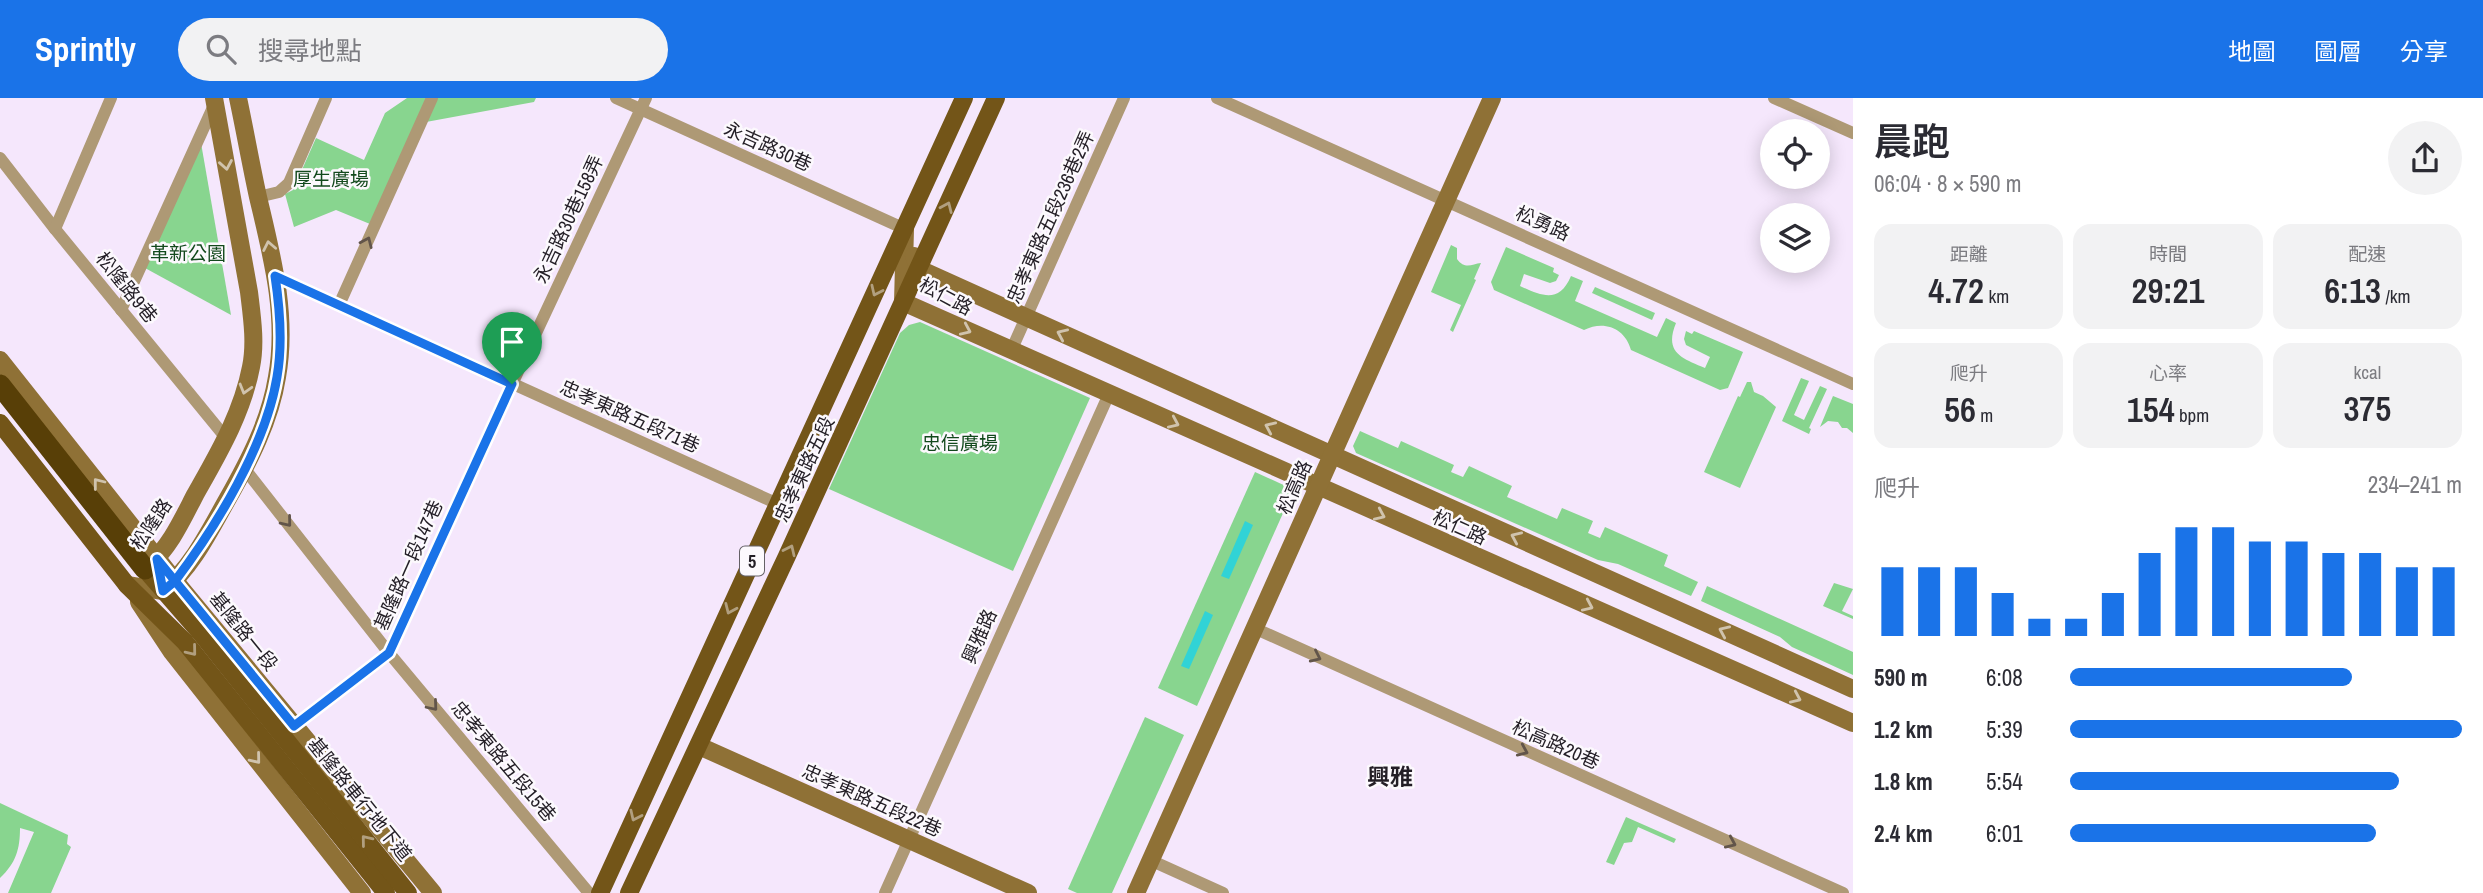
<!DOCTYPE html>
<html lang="zh-TW">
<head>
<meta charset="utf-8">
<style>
  :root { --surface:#fff; --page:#f2f2f3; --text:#2b2b33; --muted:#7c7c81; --accent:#1a73e8 }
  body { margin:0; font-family:"Archivo Narrow","Noto Sans TC",sans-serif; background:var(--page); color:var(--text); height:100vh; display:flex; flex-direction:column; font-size:26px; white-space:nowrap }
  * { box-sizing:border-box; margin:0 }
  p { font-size:23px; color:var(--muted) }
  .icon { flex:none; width:38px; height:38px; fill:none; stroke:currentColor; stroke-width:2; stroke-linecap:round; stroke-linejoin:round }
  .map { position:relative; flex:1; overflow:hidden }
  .drawer { display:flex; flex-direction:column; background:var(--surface); width:630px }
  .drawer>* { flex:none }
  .controls { position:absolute; left:1760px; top:21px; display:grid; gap:14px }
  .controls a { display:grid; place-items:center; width:70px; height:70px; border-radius:50%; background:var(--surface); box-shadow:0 4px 18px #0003; font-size:35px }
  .pin { position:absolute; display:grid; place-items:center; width:60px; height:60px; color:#fff; margin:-72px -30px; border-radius:50% 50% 50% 0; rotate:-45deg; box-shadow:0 0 7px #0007 }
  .pin .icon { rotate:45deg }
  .round { display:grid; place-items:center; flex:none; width:74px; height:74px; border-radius:37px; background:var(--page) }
  .summary { display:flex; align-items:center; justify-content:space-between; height:119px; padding:0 21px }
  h1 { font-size:38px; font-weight:600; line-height:52px }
  .metrics { display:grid; grid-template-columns:repeat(3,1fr); gap:10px; height:119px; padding:7px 21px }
  .metrics div { display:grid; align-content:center; border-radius:18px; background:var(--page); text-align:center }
  .metrics b { font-size:35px; font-weight:600 }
  .metrics small { font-size:19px; font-weight:400 }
  .metrics p { font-size:19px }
  .chart { height:196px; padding:14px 21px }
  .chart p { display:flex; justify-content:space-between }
  .chart svg { width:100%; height:126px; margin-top:7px; stroke:var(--accent); stroke-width:6 }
  ul { padding:0 21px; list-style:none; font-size:23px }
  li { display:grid; grid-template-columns:112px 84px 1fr; align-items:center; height:52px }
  li i { height:18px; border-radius:9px; background:var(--accent) }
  header { display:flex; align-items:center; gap:42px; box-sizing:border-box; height:98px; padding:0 35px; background:var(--accent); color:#fff }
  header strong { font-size:33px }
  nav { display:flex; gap:38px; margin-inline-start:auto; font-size:24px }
  .search { width:490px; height:63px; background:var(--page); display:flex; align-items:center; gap:18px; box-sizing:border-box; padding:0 24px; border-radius:38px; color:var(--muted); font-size:26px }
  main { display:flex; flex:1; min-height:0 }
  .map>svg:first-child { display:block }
</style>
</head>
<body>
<header>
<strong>Sprintly</strong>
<div class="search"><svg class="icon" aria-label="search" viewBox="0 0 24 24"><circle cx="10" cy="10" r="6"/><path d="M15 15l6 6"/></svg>搜尋地點</div>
<nav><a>地圖</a><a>圖層</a><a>分享</a></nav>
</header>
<main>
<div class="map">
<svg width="1853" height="795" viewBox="0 0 1853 795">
  <rect width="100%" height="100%" fill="#f5e7fc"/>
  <g fill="#88d58f">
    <path d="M407 0H427L370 126 336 112 294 129 285 96 293 92 316 40 364 62 385 15Z"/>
    <path d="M436 0H536L534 4 426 24Z"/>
    <path d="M201 45 231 217 145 170Z"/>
    <path d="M1451 147 1457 150V161C1465 172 1472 166 1481 165L1474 181 1476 182 1453 234 1450 232 1461 207 1431 194Z"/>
    <path d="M1506 149 1554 170 1553 174 1559 177 1556 183 1550 185 1524 176 1520 188C1542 198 1559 206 1571 178L1583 183 1575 203 1657 239 1666 220 1676 225C1664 254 1681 260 1705 270L1710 259 1686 247 1684 241 1686 233 1692 236 1694 233 1743 254 1728 290 1720 292 1631 252C1625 230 1604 222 1584 232L1494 192 1491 184Z"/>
    <path d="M1595 189 1655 215 1652 222 1592 195Z"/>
    <path d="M920 224 1090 300 1013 473 829 391 900 235 909 227Z"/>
    <path d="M1801 280 1809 283 1794 317 1804 322 1820 288 1827 291 1809 330 1811 331 1809 336 1782 323Z"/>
    <path d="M1747 284H1751L1754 294 1763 298 1776 309 1740 390 1704 374 1738 298 1740 299Z"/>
    <path d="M1833 298 1853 306V335L1847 330H1842L1838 324 1828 323 1820 329Z"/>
    <path d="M1360 333 1398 350 1401 343 1454 367 1451 374 1463 379 1469 368 1512 388 1507 399 1557 421 1562 410 1593 423 1588 435 1600 440 1605 429 1668 457 1664 468 1698 484 1691 498 1618 466 1598 462 1356 355 1353 348Z"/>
    <path d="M1255 374 1288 389 1292 395 1197 608 1158 590Z"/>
    <path d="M1834 485 1853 491 1842 513 1853 518V521L1823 508Z"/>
    <path d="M1707 488 1853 554V577L1792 549 1780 539 1701 503Z"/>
    <path d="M1145 619 1184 637 1112 795H1077L1068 791Z"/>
    <path d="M0 705 68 737 67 746 71 749 51 795H8L34 734 20 730C20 751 16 765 0 780Z"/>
    <path d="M1626 719 1676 741 1674 745 1638 729 1632 744 1624 745 1614 767 1606 764Z"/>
  </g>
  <g fill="#31d3d6">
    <path d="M1245 423 1253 427 1229 481 1221 478Z"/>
    <path d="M1205 513 1213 517 1189 571 1181 568Z"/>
  </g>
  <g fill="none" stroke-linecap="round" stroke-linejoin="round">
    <g stroke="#ae9975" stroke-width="12">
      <path d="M616 0 905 131"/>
      <path d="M1217 0 1853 286"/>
      <path d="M1774 0 1853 35"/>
      <path d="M0 60 55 131 226 340"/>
      <path d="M258 99 279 94 289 85 326 0"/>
      <path d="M55 131 111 0"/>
      <path d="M275 178 778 406"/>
      <path d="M339 207 432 0"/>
      <path d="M121 212 215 5"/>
      <path d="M1011 253 1124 0"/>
      <path d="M244 370 389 555 589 795"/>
      <path d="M1254 530 1843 795"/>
      <path d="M294 628 389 555 484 346 646 0"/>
      <path d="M1150 762 1223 795"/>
      <path d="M885 795 1109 296"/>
    </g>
    <g stroke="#8f7136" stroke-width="18">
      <path d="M905 131 903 204 1853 625"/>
      <path d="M914 158 919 171 1853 591"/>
      <path d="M0 262 175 483 433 795"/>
      <path d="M148 468C170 449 182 422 195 397 218 356 242 316 251 269 256 245 252 219 249 194L214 0"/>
      <path d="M127 487 163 493C192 469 209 434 227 402 249 363 270 323 277 279 288 218 272 158 258 99 251 67 245 33 238 0"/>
      <path d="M139 504 172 554 362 795"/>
      <path d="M699 648 1028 795"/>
      <path d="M1136 795 1492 0"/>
    </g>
    <g stroke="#735518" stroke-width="18">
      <path d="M0 325 127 487 185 544 386 795"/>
      <path d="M145 471 199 533 408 795"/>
      <path d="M600 795 964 0"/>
      <path d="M629 795 787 458 996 0"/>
    </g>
    <path stroke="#583f07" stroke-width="21" d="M0 287 145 471"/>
  </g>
  <defs><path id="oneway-chevron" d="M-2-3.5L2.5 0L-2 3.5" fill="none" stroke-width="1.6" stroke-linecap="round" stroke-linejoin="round" transform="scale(1.75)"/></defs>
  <g stroke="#d0c3ad">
    <use href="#oneway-chevron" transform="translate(226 67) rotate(80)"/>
    <use href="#oneway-chevron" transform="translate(269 148) rotate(-101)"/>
    <use href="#oneway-chevron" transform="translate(966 232) rotate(24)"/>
    <use href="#oneway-chevron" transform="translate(1062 236) rotate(-156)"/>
    <use href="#oneway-chevron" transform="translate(245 291) rotate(106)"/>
    <use href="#oneway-chevron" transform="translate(1174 325) rotate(24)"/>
    <use href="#oneway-chevron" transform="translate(1270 329) rotate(-156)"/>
    <use href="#oneway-chevron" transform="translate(98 385) rotate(-128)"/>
    <use href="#oneway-chevron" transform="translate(1380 417) rotate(24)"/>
    <use href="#oneway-chevron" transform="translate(1516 439) rotate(-156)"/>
    <use href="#oneway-chevron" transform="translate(1588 508) rotate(24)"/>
    <use href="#oneway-chevron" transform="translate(1724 533) rotate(-156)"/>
    <use href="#oneway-chevron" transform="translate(1796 600) rotate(24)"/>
    <use href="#oneway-chevron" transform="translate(256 661) rotate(51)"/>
  </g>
  <g stroke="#b19f7f">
    <use href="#oneway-chevron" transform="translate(947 109) rotate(-66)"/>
    <use href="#oneway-chevron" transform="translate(876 193) rotate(115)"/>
    <use href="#oneway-chevron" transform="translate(790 452) rotate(-65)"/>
    <use href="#oneway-chevron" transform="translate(730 511) rotate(114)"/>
    <use href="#oneway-chevron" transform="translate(192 553) rotate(51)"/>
    <use href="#oneway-chevron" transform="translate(635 718) rotate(115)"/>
    <use href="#oneway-chevron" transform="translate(366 742) rotate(-129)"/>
  </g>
  <g stroke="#62554a">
    <use href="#oneway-chevron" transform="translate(367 144) rotate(-66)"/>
    <use href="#oneway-chevron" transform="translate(287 424) rotate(51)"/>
    <use href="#oneway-chevron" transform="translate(1316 559) rotate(25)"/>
    <use href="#oneway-chevron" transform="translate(433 608) rotate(50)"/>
    <use href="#oneway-chevron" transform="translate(1523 653) rotate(24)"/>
    <use href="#oneway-chevron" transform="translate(1731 745) rotate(24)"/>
  </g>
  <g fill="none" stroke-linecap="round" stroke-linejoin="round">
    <g stroke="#fff" stroke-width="14">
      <path id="route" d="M512 286 275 178C280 211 283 245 277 279 266 347 216 429 175 483L157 461 163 493 175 483 294 628 389 555 512 286"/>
    </g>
    <use href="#route" stroke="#1a73e8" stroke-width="9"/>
  </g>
  <g text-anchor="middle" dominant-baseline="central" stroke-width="5" stroke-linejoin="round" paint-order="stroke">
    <rect fill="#fcf9fd" stroke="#646066" stroke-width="2" x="740" y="448.5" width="24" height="29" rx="5"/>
    <g font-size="18" font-weight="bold" fill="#231e26">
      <text x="752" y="463">5</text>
    </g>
    <g font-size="19" fill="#231e26" stroke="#fcf9fd">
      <text transform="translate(768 48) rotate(24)">永吉路30巷</text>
      <text transform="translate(1050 119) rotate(-66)">忠孝東路五段236巷2弄</text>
      <text transform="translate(568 121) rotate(-65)">永吉路30巷158弄</text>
      <text transform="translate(1543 125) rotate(24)">松勇路</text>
      <text transform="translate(127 189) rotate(51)">松隆路9巷</text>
      <text transform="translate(946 198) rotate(28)">松仁路</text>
      <text transform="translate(630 318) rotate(24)">忠孝東路五段71巷</text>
      <text transform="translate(804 371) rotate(-65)">忠孝東路五段</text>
      <text transform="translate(1294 389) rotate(-66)">松高路</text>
      <text transform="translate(151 426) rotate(-56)">松隆路</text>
      <text transform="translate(1460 429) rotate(24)">松仁路</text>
      <text transform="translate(408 467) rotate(-66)">基隆路一段147巷</text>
      <text transform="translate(244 533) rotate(51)">基隆路一段</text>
      <text transform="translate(979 538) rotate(-66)">興雅路</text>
      <text transform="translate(1556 646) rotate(24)">松高路20巷</text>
      <text transform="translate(504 663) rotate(50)">忠孝東路五段15巷</text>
      <text transform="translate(360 701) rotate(51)">基隆路車行地下道</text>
      <text transform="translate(872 702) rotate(24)">忠孝東路五段22巷</text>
    </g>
    <g font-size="19" fill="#12491c" stroke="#fcf9fd">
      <text x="331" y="81">厚生廣場</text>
      <text x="188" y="155">革新公園</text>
      <text x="960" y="345">忠信廣場</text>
    </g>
    <g font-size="23" font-weight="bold" fill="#231e26" stroke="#fcf9fd">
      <text x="1390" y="678">興雅</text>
    </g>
  </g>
</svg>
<div class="controls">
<a><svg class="icon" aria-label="locate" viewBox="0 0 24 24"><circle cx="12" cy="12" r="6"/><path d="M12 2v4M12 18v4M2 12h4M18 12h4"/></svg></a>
<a><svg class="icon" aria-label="layers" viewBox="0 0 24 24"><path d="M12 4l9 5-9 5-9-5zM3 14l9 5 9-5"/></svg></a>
</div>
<div class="pin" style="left:512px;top:286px;background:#1e9e55"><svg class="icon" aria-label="arrive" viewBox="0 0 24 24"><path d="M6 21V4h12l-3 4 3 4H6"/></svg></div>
</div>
<section class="drawer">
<div class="summary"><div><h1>晨跑</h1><p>06:04 · 8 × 590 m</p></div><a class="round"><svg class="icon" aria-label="share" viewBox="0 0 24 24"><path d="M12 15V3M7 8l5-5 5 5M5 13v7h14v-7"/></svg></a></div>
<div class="metrics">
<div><p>距離</p><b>4.72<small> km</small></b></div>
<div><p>時間</p><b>29:21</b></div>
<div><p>配速</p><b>6:13<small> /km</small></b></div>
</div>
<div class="metrics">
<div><p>爬升</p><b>56<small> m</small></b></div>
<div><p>心率</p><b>154<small> bpm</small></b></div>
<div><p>kcal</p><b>375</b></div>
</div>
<div class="chart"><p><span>爬升</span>234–241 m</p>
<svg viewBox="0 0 160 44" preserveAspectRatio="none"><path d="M5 44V20M15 44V20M25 44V20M35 44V29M45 44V38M55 44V38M65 44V29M75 44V15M85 44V6M95 44V6M105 44V11M115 44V11M125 44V15M135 44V15M145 44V20M155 44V20"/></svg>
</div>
<ul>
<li><b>590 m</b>6:08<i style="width:72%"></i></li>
<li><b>1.2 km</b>5:39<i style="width:100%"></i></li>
<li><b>1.8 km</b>5:54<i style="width:84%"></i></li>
<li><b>2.4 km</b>6:01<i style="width:78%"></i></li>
</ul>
</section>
</main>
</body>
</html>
